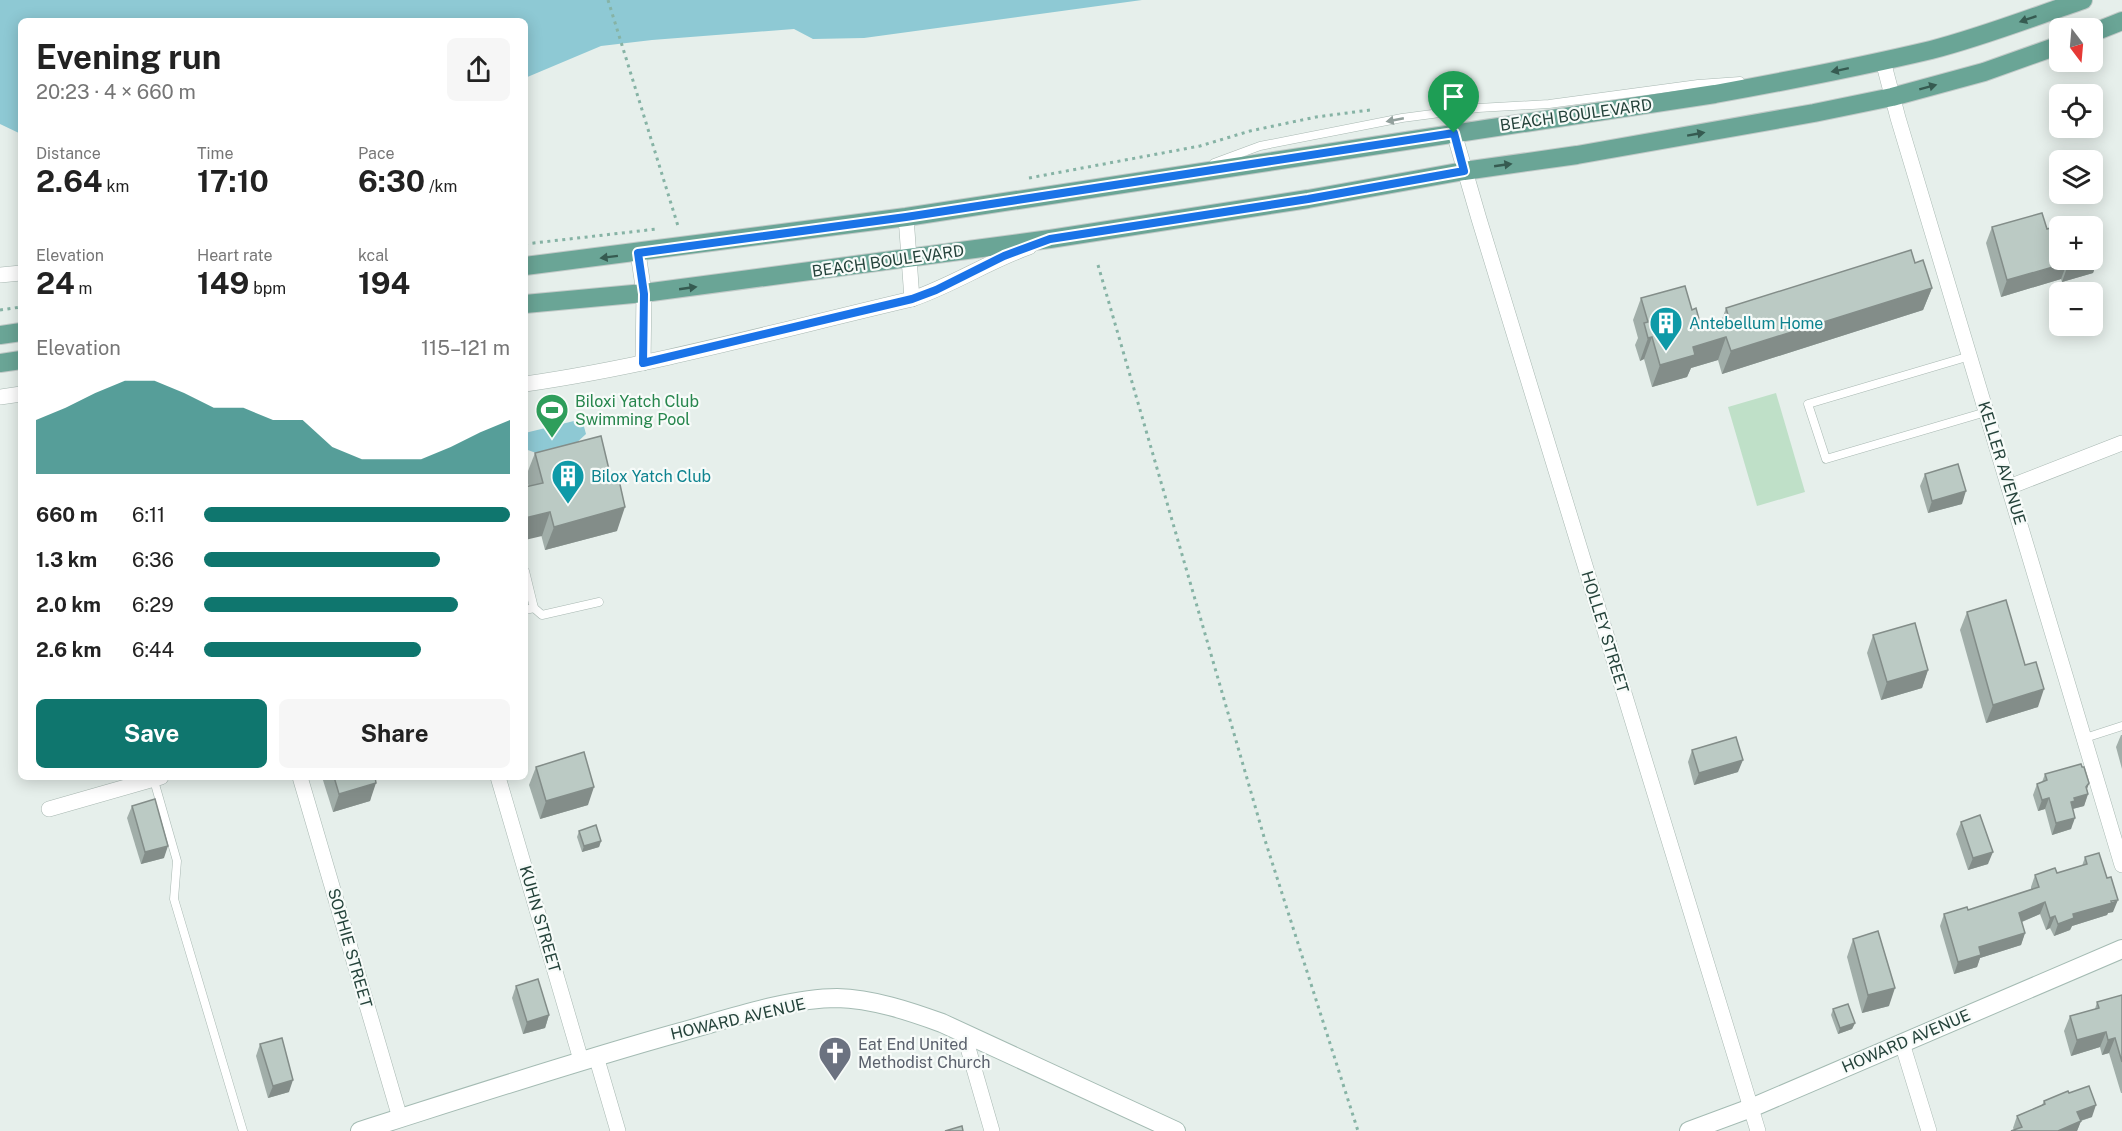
<!DOCTYPE html>
<html lang="en">
<head>
<meta charset="utf-8">
<style>
  :root { --surface:#fff; --page:#f6f6f6; --text:#222; --muted:#767676; --accent:#0f766e }
  body { margin:0; font-family:"Public Sans",sans-serif; background:var(--page); color:var(--text); height:100vh; display:flex; flex-direction:column; font-size:22px; white-space:nowrap }
  * { box-sizing:border-box; margin:0 }
  p { font-size:20px; color:var(--muted) }
  .icon { flex:none; width:33px; height:33px; fill:none; stroke:currentColor; stroke-width:2; stroke-linecap:round; stroke-linejoin:round }
  .map { position:relative; flex:1; overflow:hidden }
  .drawer { position:absolute; left:18px; top:18px; width:510px; height:762px; display:flex; flex-direction:column; background:var(--surface); border-radius:9px; box-shadow:0 3px 15px #0003 }
  .drawer>* { flex:none }
  .needle { width:39px; rotate:164deg }
  .buttons { position:absolute; left:2049px; top:18px; display:grid; gap:12px }
  .buttons a { display:grid; place-items:center; width:54px; height:54px; border-radius:9px; background:var(--surface); box-shadow:0 3px 15px #0003; font-size:30px }
  .pin { position:absolute; display:grid; place-items:center; width:51px; height:51px; color:#fff; margin:-62px -26px; border-radius:50% 50% 50% 0; rotate:-45deg; box-shadow:0 0 6px #0007 }
  .pin .icon { rotate:45deg }
  .round { display:grid; place-items:center; flex:none; width:63px; height:63px; border-radius:9px; background:var(--page) }
  .headline { display:flex; align-items:center; justify-content:space-between; height:102px; padding:0 18px }
  h1 { font-size:33px; font-weight:700; line-height:45px }
  .figures { display:grid; grid-template-columns:repeat(3,1fr); gap:9px; height:102px; padding:6px 18px }
  .figures div { display:grid; align-content:center }
  .figures b { font-size:30px; font-weight:700 }
  .figures small { font-size:16px; font-weight:400 }
  .figures p { font-size:16px }
  .chart { height:168px; padding:12px 18px }
  .chart p { display:flex; justify-content:space-between }
  .chart svg { width:100%; height:108px; margin-top:6px; fill:var(--accent); opacity:.7 }
  .cta { display:flex; gap:12px; margin-top:auto; padding:12px 18px }
  .cta a { flex:1; height:69px; border-radius:9px; background:var(--accent); color:#fff; font-size:24px; font-weight:700; line-height:69px; text-align:center }
  .cta a+a { background:var(--page); color:var(--text) }
  ul { padding:0 18px; list-style:none; font-size:20px }
  li { display:grid; grid-template-columns:96px 72px 1fr; align-items:center; height:45px }
  li i { height:15px; border-radius:8px; background:var(--accent) }
  .map>svg:first-child { display:block }
</style>
</head>
<body>
<div class="map">
<svg width="2122" height="1131" viewBox="0 0 2122 1131">
  <rect width="100%" height="100%" fill="#e6efeb"/>
  <path fill="#bfe0c8" d="M1776 393 1805 492 1757 506 1728 407Z"/>
  <g fill="#8ec9d4">
    <path d="M0 0H1142L864 38 813 39 794 29 652 40 601 46 525 78V21H21V134L0 124Z"/>
    <path d="M582 419 586 434 573 446 539 454 525 449V433Z"/>
  </g>
  <g fill="none" stroke-linecap="round" stroke-linejoin="round">
    <g stroke="#a8b8b2" stroke-width="9">
      <g id="lane">
        <path d="M1214 163 1260 146 1402 118 1478 108 1549 104 1698 84 1740 81"/>
        <path d="M1970 356 1808 404 1826 459 1986 412"/>
        <path d="M525 571 534 608 525 610"/>
        <path d="M534 608 542 615 599 602"/>
        <path d="M2085 738 2122 726"/>
        <path d="M153 777 177 861 174 899 243 1131"/>
      </g>
    </g>
    <g stroke="#a8b8b2" stroke-width="16">
      <g id="street">
        <path d="M1883 61 1898 118 2122 865"/>
        <path d="M1454 133 1479 219 1758 1131"/>
        <path d="M906 217 912 299"/>
        <path d="M638 253 644 293 643 363"/>
        <path d="M0 275 21 273"/>
        <path d="M525 384C656 365 783 329 912 299 953 285 989 261 1029 247"/>
        <path d="M0 397 21 394"/>
        <path d="M2009 487 2122 443"/>
        <path d="M300 777 400 1118"/>
        <path d="M498 777 581 1060"/>
        <path d="M49 809 161 777"/>
        <path d="M964 1034 992 1131"/>
        <path d="M1902 1043 1929 1131"/>
        <path d="M596 1056 618 1131"/>
      </g>
    </g>
    <g stroke="#a4bbb3" stroke-width="20">
      <g id="secondary">
        <path d="M360 1131C467 1097 573 1062 681 1032 728 1019 789 998 837 998 873 999 909 1011 942 1023L1176 1131"/>
        <path d="M1689 1131 1751 1108 2122 949"/>
      </g>
    </g>
    <g stroke="#c2cac8" stroke-width="20">
      <g id="primary">
        <path d="M2092 33 2122 21"/>
        <path d="M525 266 906 217 1715 94C1787 81 1859 67 1931 50 1982 37 2033 17 2083 0"/>
        <path d="M525 304 644 293 1050 239 1308 199 1464 171 1577 155 1814 113 1892 97 1984 72 2060 45"/>
        <path d="M0 335 21 332"/>
        <path d="M0 363 21 360"/>
      </g>
    </g>
    <g stroke="#86b3a5" stroke-width="3" stroke-dasharray="3 4.5" stroke-linecap="butt">
      <path d="M608 0 678 226"/>
      <path d="M1029 178 1200 146 1250 131 1316 117 1370 110"/>
      <path d="M525 244 657 229"/>
      <path d="M1098 265 1264 837 1358 1131"/>
      <path d="M0 310 21 307"/>
    </g>
    <use href="#lane" stroke="#fff" stroke-width="8"/>
    <use href="#street" stroke="#fff" stroke-width="15"/>
    <use href="#secondary" stroke="#fff" stroke-width="18"/>
    <use href="#primary" stroke="#6aa596" stroke-width="18"/>
  </g>
  <g fill="#a1aea9">
    <path d="M1992 227 2047 229 2099 256 2093 273 2062 282 2061 279 2001 297 1986 243Z"/>
    <path d="M1915 263 1932 288 1923 310 1722 374 1718 360 1691 368 1687 377 1652 387 1644 359 1640 361 1635 345 1638 338 1633 320 1641 298 1692 310 1702 330 1720 325 1726 308Z"/>
    <path d="M535 453 617 531 545 550 526 476Z"/>
    <path d="M1925 474 1962 504 1928 513 1920 486Z"/>
    <path d="M1967 612 2038 707 1986 723 1960 630Z"/>
    <path d="M1873 635 1928 670 1922 688 1881 700 1867 653Z"/>
    <path d="M2121 735H2122V769L2116 747Z"/>
    <path d="M1692 750 1738 772 1694 785 1688 762Z"/>
    <path d="M536 767 588 805 540 819 529 785Z"/>
    <path d="M2045 774 2089 783 2087 789 2088 794 2084 806 2073 809 2071 829 2052 835 2045 809 2038 811 2033 795 2037 784 2042 782Z"/>
    <path d="M322 777H375L370 801 333 812Z"/>
    <path d="M132 806 164 858 141 864 127 818Z"/>
    <path d="M1961 822 1988 864 1968 870 1956 834Z"/>
    <path d="M579 831 601 841 599 847 582 852 577 837Z"/>
    <path d="M2085 857 2113 912 2108 913 2107 915 2072 926 2070 930 2054 936 2050 928 2046 930 2040 914 2022 922 2025 933 2021 945 1980 958 1977 967 1954 974 1940 926 1944 914 1968 910 2031 890V887L2035 875 2057 873 2082 866Z"/>
    <path d="M1853 939 1889 1006 1862 1013 1847 957Z"/>
    <path d="M516 986 549 1015 545 1028 523 1034 512 998Z"/>
    <path d="M2122 995V1093H2121L2109 1053 2102 1055 2100 1047 2071 1056 2064 1031 2070 1016 2095 1009 2097 1002Z"/>
    <path d="M1833 1009 1855 1023 1852 1029 1838 1034 1831 1015Z"/>
    <path d="M260 1044 289 1092 268 1098 256 1056Z"/>
    <path d="M2069 1093 2092 1117 2081 1121 2077 1131H2011L2014 1130 2013 1128 2017 1116 2042 1105 2044 1101Z"/>
  </g>
  <g fill="#838d89">
    <path d="M2099 256 2093 273 2062 282 2068 265 2088 260H2092V258Z"/>
    <path d="M2067 263 2061 279 2001 297 2007 280Z"/>
    <path d="M1932 288 1923 310 1722 374 1731 351Z"/>
    <path d="M1652 337 1644 359 1640 361 1648 338Z"/>
    <path d="M1726 337 1718 360 1691 368 1687 377 1652 387 1660 365 1693 347Z"/>
    <path d="M1966 491 1962 504 1928 513 1932 501Z"/>
    <path d="M625 507 617 531 545 550 554 527Z"/>
    <path d="M550 512 542 536 525 540V518Z"/>
    <path d="M1928 670 1922 688 1881 700 1887 682Z"/>
    <path d="M2044 689 2038 707 1986 723 1993 705Z"/>
    <path d="M1743 760 1738 772 1694 785 1699 773Z"/>
    <path d="M376 783 370 801 333 812 339 794Z"/>
    <path d="M2089 783 2085 794H2088L2084 806 2072 809 2071 802Z"/>
    <path d="M594 787 588 805 540 819 546 801Z"/>
    <path d="M2049 798 2045 809 2038 811 2042 800Z"/>
    <path d="M2075 818 2071 829 2052 835 2056 823Z"/>
    <path d="M601 841 599 847 582 852 584 846Z"/>
    <path d="M168 846 164 858 141 864 145 852Z"/>
    <path d="M1993 852 1988 864 1968 870 1973 858Z"/>
    <path d="M2118 900 2113 912 2108 913 2107 915 2072 926 2070 930 2054 936 2058 924 2073 914Z"/>
    <path d="M2045 902 2040 914 2014 925 2019 913Z"/>
    <path d="M2055 916 2050 928 2046 930 2050 918Z"/>
    <path d="M2025 933 2021 945 1980 958 1977 967 1954 974 1958 962 1979 947Z"/>
    <path d="M1895 988 1889 1006 1862 1013 1868 995Z"/>
    <path d="M549 1015 545 1028 523 1034 527 1022Z"/>
    <path d="M1855 1023 1852 1029 1838 1034 1840 1028Z"/>
    <path d="M2106 1032 2100 1047 2071 1056 2077 1040Z"/>
    <path d="M2115 1038 2109 1053 2102 1055 2108 1040Z"/>
    <path d="M293 1080 289 1092 268 1098 273 1086Z"/>
    <path d="M2096 1105 2092 1117 2073 1123 2077 1112Z"/>
    <path d="M2081 1121 2077 1131H2058Z"/>
  </g>
  <g fill="#bbcac4" stroke="#838d89" stroke-width="1.5">
    <path d="M2042 213 2047 229 2087 217 2090 226H2060V260H2088L2068 265 2067 263 2007 280 1992 227Z"/>
    <path d="M2092 235 2099 256 2092 258Z"/>
    <path d="M1911 250 1915 263 1923 260 1932 288 1731 351 1726 337 1693 347 1695 355 1660 365 1652 337 1648 338 1644 323 1648 322 1641 298 1685 286 1692 310 1696 308 1702 330 1730 322 1726 308Z"/>
    <path d="M601 436 612 482 619 480 625 507 554 527 550 512 525 518V487L543 483 535 453Z"/>
    <path d="M1958 464 1966 491 1932 501 1925 474Z"/>
    <path d="M2006 600 2025 665 2036 662 2044 689 1993 705 1967 612Z"/>
    <path d="M1915 623 1928 670 1887 682 1873 635Z"/>
    <path d="M1736 737 1743 760 1699 773 1692 750Z"/>
    <path d="M584 752 594 787 546 801 536 767Z"/>
    <path d="M2081 764 2082 767H2084L2089 783 2086 787 2088 794 2074 798 2075 801 2071 802 2075 818 2056 823 2049 798 2042 800 2037 784 2047 780 2045 774Z"/>
    <path d="M334 777H375L376 783 339 794Z"/>
    <path d="M155 799 168 846 145 852 132 806Z"/>
    <path d="M1980 815 1993 852 1973 858 1961 822Z"/>
    <path d="M596 825 601 841 584 846 579 831Z"/>
    <path d="M2099 853 2107 878 2111 877 2118 900 2111 901 2112 903 2073 914 2074 918 2058 924 2055 916 2050 918 2045 902 2019 913 2025 933 1979 947 1981 955 1958 962 1944 914 1967 907 1968 910 2039 887 2035 875 2055 868 2057 873 2087 864 2085 857Z"/>
    <path d="M1878 931 1895 988 1868 995 1853 939Z"/>
    <path d="M538 979 549 1015 527 1022 516 986Z"/>
    <path d="M2122 995V1062L2115 1038 2108 1040 2106 1032 2077 1040 2070 1016 2099 1008 2097 1002Z"/>
    <path d="M1848 1004 1855 1023 1840 1028 1833 1009Z"/>
    <path d="M282 1038 293 1080 273 1086 260 1044Z"/>
    <path d="M2089 1086 2096 1105 2077 1112 2081 1121 2058 1131H2011L2022 1127 2017 1116 2045 1104 2044 1101 2068 1091 2069 1093Z"/>
    <path d="M962 1126 963 1131H945Z"/>
  </g>
  <defs><path id="oneway-solid" d="M-6-.8H1V-3.2L6.5 0L1 3.2V.8H-6Z" transform="scale(1.5)"/></defs>
  <g fill="#365b51">
    <use href="#oneway-solid" transform="translate(2028 19) rotate(161)"/>
    <use href="#oneway-solid" transform="translate(1840 70) rotate(168)"/>
    <use href="#oneway-solid" transform="translate(1928 87) rotate(-15)"/>
    <use href="#oneway-solid" transform="translate(1696 134) rotate(-10)"/>
    <use href="#oneway-solid" transform="translate(1503 165) rotate(-8)"/>
    <use href="#oneway-solid" transform="translate(609 257) rotate(173)"/>
    <use href="#oneway-solid" transform="translate(688 288) rotate(-8)"/>
  </g>
  <use fill="#92a09c" href="#oneway-solid" transform="translate(1395 120) rotate(169)"/>
  <g fill="none" stroke-linecap="round" stroke-linejoin="round">
    <g stroke="#fff" stroke-width="12">
      <path id="route" d="M1454 133 1464 171 1308 199 1050 239 1004 256 936 290 912 299 643 363 644 294 638 253 906 217Z"/>
    </g>
    <use href="#route" stroke="#1a73e8" stroke-width="8"/>
  </g>
  <defs>
    <g id="building-pin" transform="scale(1.725)"><path d="M0 17L-7.5 6A9.5 9.5 0 1 1 7.5 6Z" fill="#0f9aa8" stroke="#f7fbf9"/><path d="M-4-6H4V6H1V3H-1V6H-4ZM-2.5-4.3h1.7v1.8h-1.7ZM.8-4.3h1.7v1.8H.8ZM-2.5-1h1.7V.8h-1.7ZM.8-1h1.7V.8H.8Z" fill="#fff"/></g>
    <g id="stadium-pin" transform="scale(1.725)"><path d="M0 17L-7.5 6A9.5 9.5 0 1 1 7.5 6Z" fill="#2e9e5b" stroke="#f7fbf9"/><path d="M0-5a6.5 5 0 1 0 0 10a6.5 5 0 1 0 0-10ZM-3.5-1.8h7v3.6h-7Z" fill="#fff"/></g>
    <g id="church-pin" transform="scale(1.725)"><path d="M0 17L-7.5 6A9.5 9.5 0 1 1 7.5 6Z" fill="#6b7280" stroke="#f7fbf9"/><path d="M-1.2-6h2.4v3.5h3.3v2.4h-3.3V6h-2.4V-.1h-3.3v-2.4h3.3Z" fill="#fff"/></g>
  </defs>
  <g fill-rule="evenodd">
    <use href="#building-pin" x="1666" y="323"/>
    <use href="#stadium-pin" x="552" y="410"/>
    <use href="#building-pin" x="568" y="476"/>
    <use href="#church-pin" x="835" y="1053"/>
  </g>
  <g text-anchor="middle" dominant-baseline="central" stroke-width="4.5" stroke-linejoin="round" paint-order="stroke">
    <g font-size="16" fill="#24423a" stroke="#f7fbf9">
      <text transform="translate(1576 115) rotate(-8)">BEACH BOULEVARD</text>
      <text transform="translate(888 261) rotate(-8)">BEACH BOULEVARD</text>
      <text transform="translate(2002 463) rotate(73)">KELLER AVENUE</text>
      <text transform="translate(1605 632) rotate(73)">HOLLEY STREET</text>
      <text transform="translate(540 919) rotate(74)">KUHN STREET</text>
      <text transform="translate(350 948) rotate(74)">SOPHIE STREET</text>
      <text transform="translate(738 1019) rotate(-13)">HOWARD AVENUE</text>
      <text transform="translate(1906 1041) rotate(-23)">HOWARD AVENUE</text>
    </g>
    <g font-size="16" fill="#0d838f" stroke="#f7fbf9" text-anchor="start">
      <text x="1689" y="323">Antebellum Home</text>
      <text x="591" y="476">Bilox Yatch Club</text>
    </g>
    <g font-size="16" fill="#27864d" stroke="#f7fbf9" text-anchor="start">
      <text x="575" y="401">Biloxi Yatch Club<tspan x="575" dy="18">Swimming Pool</tspan></text>
    </g>
    <g font-size="16" fill="#5b616d" stroke="#f7fbf9" text-anchor="start">
      <text x="858" y="1044">Eat End United<tspan x="858" dy="18">Methodist Church</tspan></text>
    </g>
  </g>
</svg>
<div class="buttons">
<a><svg class="needle" viewBox="-14 -14 28 28"><path d="M0-13l5 13h-10z" fill="#e53935"/><path d="M0 13l5-13h-10z" fill="#767676"/></svg></a>
<a><svg class="icon" aria-label="locate" viewBox="0 0 24 24"><circle cx="12" cy="12" r="6"/><path d="M12 2v4M12 18v4M2 12h4M18 12h4"/></svg></a>
<a><svg class="icon" aria-label="layers" viewBox="0 0 24 24"><path d="M12 4l9 5-9 5-9-5zM3 14l9 5 9-5"/></svg></a>
<a>+</a>
<a>−</a>
</div>
<div class="pin" style="left:1454px;top:133px;background:#1e9e55"><svg class="icon" aria-label="arrive" viewBox="0 0 24 24"><path d="M6 21V4h12l-3 4 3 4H6"/></svg></div>
<section class="drawer">
<div class="headline"><div><h1>Evening run</h1><p>20:23 · 4 × 660 m</p></div><a class="round"><svg class="icon" aria-label="share" viewBox="0 0 24 24"><path d="M12 15V3M7 8l5-5 5 5M5 13v7h14v-7"/></svg></a></div>
<div class="figures">
<div><p>Distance</p><b>2.64<small> km</small></b></div>
<div><p>Time</p><b>17:10</b></div>
<div><p>Pace</p><b>6:30<small> /km</small></b></div>
</div>
<div class="figures">
<div><p>Elevation</p><b>24<small> m</small></b></div>
<div><p>Heart rate</p><b>149<small> bpm</small></b></div>
<div><p>kcal</p><b>194</b></div>
</div>
<div class="chart"><p><span>Elevation</span>115–121 m</p>
<svg viewBox="0 0 160 44" preserveAspectRatio="none"><path d="M0 44V22L10 17L20 11L30 6L40 6L50 11L60 17L70 17L80 22L90 22L100 33L110 38L120 38L130 38L140 33L150 27L160 22V44z"/></svg>
</div>
<ul>
<li><b>660 m</b>6:11<i style="width:100%"></i></li>
<li><b>1.3 km</b>6:36<i style="width:77%"></i></li>
<li><b>2.0 km</b>6:29<i style="width:83%"></i></li>
<li><b>2.6 km</b>6:44<i style="width:71%"></i></li>
</ul>
<div class="cta"><a>Save</a><a>Share</a></div>
</section>
</div>
</body>
</html>
